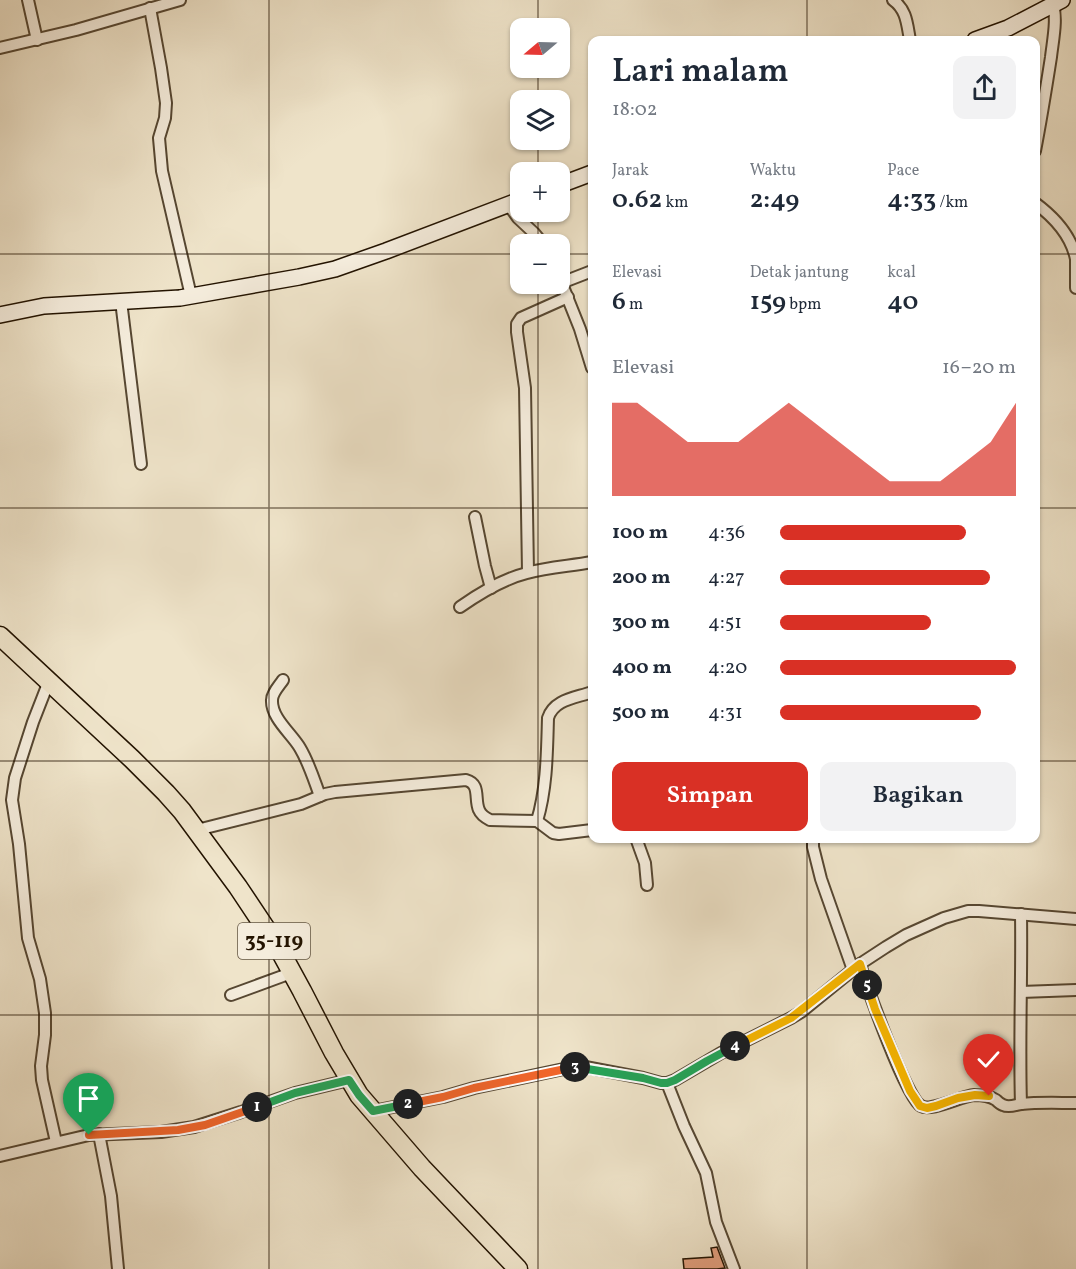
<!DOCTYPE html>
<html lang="id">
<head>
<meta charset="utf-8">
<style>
  :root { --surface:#fff; --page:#f2f2f3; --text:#1f2937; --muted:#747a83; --accent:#d93025 }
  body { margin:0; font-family:Vollkorn,serif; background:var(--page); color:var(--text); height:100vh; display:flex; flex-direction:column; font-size:22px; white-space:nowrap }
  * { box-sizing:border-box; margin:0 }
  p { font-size:20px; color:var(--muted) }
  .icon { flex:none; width:33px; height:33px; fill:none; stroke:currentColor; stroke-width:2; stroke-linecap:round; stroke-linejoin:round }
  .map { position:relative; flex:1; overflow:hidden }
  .sheet { position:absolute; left:588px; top:36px; width:452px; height:807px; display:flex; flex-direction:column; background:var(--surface); border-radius:12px; box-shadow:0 2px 4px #0004 }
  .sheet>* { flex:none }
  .needle { width:39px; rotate:251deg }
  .buttons { position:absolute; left:510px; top:18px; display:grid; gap:12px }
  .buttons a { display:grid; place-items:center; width:60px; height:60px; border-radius:12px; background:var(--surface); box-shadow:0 2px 4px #0004; font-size:30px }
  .pin { position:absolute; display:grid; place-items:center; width:51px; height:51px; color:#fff; margin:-62px -26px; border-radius:50% 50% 50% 0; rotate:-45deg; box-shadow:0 0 6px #0007 }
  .pin .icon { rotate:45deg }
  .km { position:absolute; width:30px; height:30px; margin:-15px; border-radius:50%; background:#222; color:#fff; font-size:16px; line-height:30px; text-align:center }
  .round { display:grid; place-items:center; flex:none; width:63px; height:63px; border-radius:12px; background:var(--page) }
  .overview { display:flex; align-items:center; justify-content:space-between; height:102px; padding:0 24px }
  h1 { font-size:33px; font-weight:600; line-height:45px }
  .figures { display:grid; grid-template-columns:repeat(3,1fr); gap:9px; height:102px; padding:6px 24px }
  .figures div { display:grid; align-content:center }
  .figures b { font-size:26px; font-weight:600 }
  .figures small { font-size:16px; font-weight:400 }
  .figures p { font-size:16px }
  .chart { height:168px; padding:12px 24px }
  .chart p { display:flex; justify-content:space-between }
  .chart svg { width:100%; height:108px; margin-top:6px; fill:var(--accent); opacity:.7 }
  .button { display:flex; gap:12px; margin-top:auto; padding:12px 24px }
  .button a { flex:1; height:69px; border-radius:12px; background:var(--accent); color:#fff; font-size:24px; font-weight:600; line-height:69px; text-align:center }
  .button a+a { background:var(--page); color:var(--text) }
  ul { padding:0 24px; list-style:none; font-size:20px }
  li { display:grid; grid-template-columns:96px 72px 1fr; align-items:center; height:45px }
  li i { height:15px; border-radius:8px; background:var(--accent) }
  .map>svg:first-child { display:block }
</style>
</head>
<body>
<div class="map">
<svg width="1076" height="1269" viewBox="0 0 1076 1269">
  <rect width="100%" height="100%" fill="#efe4ca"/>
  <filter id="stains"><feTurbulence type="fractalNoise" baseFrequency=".00333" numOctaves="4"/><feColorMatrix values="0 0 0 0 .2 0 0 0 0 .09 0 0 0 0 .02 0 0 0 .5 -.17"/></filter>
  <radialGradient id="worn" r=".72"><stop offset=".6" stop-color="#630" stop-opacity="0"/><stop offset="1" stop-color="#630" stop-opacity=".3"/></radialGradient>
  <path fill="#e39f7e" stroke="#231300" stroke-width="1.5" d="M717 1247 725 1268 717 1269H684L683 1259 713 1257 711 1248Z"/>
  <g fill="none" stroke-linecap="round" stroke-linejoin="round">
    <g stroke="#564732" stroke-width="14">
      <g id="minor">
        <path d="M28 0 37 40"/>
        <path d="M893 0C907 10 907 25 910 40"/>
        <path d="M150 8 161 68 166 103 165 118 159 138 162 171 191 296"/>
        <path d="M0 48 76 30 180 0"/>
        <path d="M1035 151C1041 120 1046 89 1051 57 1053 39 1058 18 1052 0"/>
        <path d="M1035 203C1054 217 1071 235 1076 259 1076 268 1076 278 1076 288"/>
        <path d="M508 204 518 218 534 233 543 244"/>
        <path d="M560 279 580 329 592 368"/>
        <path d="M561 283 592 271"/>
        <path d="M121 301 141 464"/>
        <path d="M475 517 485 566 491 588"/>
        <path d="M528 572 525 388 517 332V324L521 318 568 297"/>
        <path d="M460 607C480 593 503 579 527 573 548 567 571 566 592 562"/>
        <path d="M283 680C279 686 272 693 272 700 271 718 292 734 300 748 309 763 314 780 320 796"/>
        <path d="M49 681 33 722 15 778 12 800 19 844 28 938 40 979 45 1013V1035L41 1066 42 1080 56 1142"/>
        <path d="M537 821 553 833 559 834 592 830"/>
        <path d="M197 830 301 804 325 794 335 792 466 780C481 784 474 799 479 810 481 815 486 818 490 820L537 821C547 788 547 751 548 718 554 699 576 698 592 692"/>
        <path d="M636 838 645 863 647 885"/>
        <path d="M813 838V847L821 879 853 970"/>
        <path d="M1021 914C1022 978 1019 1041 1021 1104"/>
        <path d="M860 964C867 987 906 1098 921 1106 931 1112 961 1096 974 1095 981 1095 990 1096 996 1100 998 1102 1000 1104 1003 1105 1009 1108 1015 1105 1021 1104 1039 1102 1058 1103 1076 1103"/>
        <path d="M1021 992 1076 990"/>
        <path d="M231 995 291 973"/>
        <path d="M667 1083 684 1126 706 1173 716 1222 734 1269"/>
        <path d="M373 1111 443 1097 474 1088 573 1067 580 1066 643 1078 661 1083H667L675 1080 721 1053 791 1018 801 1012 860 964 886 947 906 935 944 918 968 911H979L1076 919"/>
        <path d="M99 1134 111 1196 118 1269"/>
        <path d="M0 1156 89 1135 161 1132 194 1127 241 1112 295 1093 349 1080"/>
      </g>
    </g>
    <g stroke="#231300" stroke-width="18">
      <g id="secondary">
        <path d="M975 40 1008 28 1062 0"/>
        <path d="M560 185 592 173"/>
        <path d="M0 315 44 306 180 298 299 277 335 269 386 251 520 200"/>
      </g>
    </g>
    <g stroke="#231300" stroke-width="21">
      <path id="primary" d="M0 636 132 759 166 793 182 811 238 887 278 947 302 991 334 1053 359 1095 422 1168 518 1269"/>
    </g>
    <use href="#minor" stroke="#f5eddd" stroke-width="10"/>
    <use href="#secondary" stroke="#f5eddd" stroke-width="15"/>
    <use href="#primary" stroke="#efe4ca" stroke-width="18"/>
  </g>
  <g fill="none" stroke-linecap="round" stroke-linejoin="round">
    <g stroke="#fff" stroke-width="12">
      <path id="split-1" d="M89 1135 178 1130 205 1125 257 1107"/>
    </g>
    <g stroke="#fff" stroke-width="12">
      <path id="split-2" d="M257 1107 295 1093 349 1080 359 1095 373 1111 408 1104"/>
    </g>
    <g stroke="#fff" stroke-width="12">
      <path id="split-3" d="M408 1104 443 1097 474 1088 575 1067"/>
    </g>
    <g stroke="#fff" stroke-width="12">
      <path id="split-4" d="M575 1067 643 1078 661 1083H667L675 1080 707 1061 735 1046"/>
    </g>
    <g stroke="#fff" stroke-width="12">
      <path id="split-5" d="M735 1046 791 1018 860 964 867 985"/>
    </g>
    <g stroke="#fff" stroke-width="12">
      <path id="split-6" d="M867 985 875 1009 910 1091 920 1106 927 1108 936 1106 958 1098 975 1095 989 1096"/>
    </g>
    <use href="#split-1" stroke="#f0652b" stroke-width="8"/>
    <use href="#split-2" stroke="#22a559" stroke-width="8"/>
    <use href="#split-3" stroke="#f0652b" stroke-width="8"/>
    <use href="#split-4" stroke="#22a559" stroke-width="8"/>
    <use href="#split-5" stroke="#f5b400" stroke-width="8"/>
    <use href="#split-6" stroke="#f5b400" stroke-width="8"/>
  </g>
  <path fill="none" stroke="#231300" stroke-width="1.5" stroke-opacity="0.55" d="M269 0V1269M538 0V28M807 0V40M538 68V100M538 140V172M538 212V244M0 254H520M560 254H592M1035 254H1076M538 284V1269M0 508H592M1035 508H1076M0 761H592M1035 761H1076M807 838V1269M0 1015H1076"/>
  <g text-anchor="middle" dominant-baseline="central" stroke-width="4.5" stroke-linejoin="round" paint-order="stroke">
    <rect fill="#f5eddd" stroke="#625442" stroke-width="1.5" x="238" y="923" width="72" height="36" rx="4.5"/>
    <g font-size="21" font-weight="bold" fill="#231300">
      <text x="274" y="941">35-119</text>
    </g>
  </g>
  <rect width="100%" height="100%" filter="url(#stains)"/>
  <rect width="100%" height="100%" fill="url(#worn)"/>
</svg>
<div class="buttons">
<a><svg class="needle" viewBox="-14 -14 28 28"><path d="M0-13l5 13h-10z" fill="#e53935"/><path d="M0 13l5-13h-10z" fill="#747a83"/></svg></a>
<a><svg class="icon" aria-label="layers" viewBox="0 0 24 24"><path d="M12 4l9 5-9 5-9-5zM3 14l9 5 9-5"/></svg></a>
<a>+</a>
<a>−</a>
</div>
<div class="pin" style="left:89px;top:1135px;background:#1e9e55"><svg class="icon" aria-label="arrive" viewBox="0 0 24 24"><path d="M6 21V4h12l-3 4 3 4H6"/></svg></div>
<div class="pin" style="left:989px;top:1096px;background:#d93025"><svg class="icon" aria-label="check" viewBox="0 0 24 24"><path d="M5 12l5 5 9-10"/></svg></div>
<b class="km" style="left:257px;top:1107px">1</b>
<b class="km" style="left:408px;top:1104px">2</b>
<b class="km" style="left:575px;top:1067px">3</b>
<b class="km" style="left:735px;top:1046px">4</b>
<b class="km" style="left:867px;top:985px">5</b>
<section class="sheet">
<div class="overview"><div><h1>Lari malam</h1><p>18:02</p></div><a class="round"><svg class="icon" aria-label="share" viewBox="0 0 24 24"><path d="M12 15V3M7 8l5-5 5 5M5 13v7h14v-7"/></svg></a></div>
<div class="figures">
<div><p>Jarak</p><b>0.62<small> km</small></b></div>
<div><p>Waktu</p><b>2:49</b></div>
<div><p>Pace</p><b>4:33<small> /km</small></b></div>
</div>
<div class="figures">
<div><p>Elevasi</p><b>6<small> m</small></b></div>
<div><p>Detak jantung</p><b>159<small> bpm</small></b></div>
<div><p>kcal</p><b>40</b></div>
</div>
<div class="chart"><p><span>Elevasi</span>16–20 m</p>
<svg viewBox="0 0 160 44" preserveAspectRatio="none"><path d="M0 44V6L10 6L20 14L30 22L40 22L50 22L60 14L70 6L80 14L90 22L100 30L110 38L120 38L130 38L140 30L150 22L160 6V44z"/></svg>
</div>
<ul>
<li><b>100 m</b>4:36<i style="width:79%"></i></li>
<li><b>200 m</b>4:27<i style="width:89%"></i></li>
<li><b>300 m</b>4:51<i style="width:64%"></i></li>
<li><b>400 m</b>4:20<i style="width:100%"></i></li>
<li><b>500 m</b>4:31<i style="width:85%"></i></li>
</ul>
<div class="button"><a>Simpan</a><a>Bagikan</a></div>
</section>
</div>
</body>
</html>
